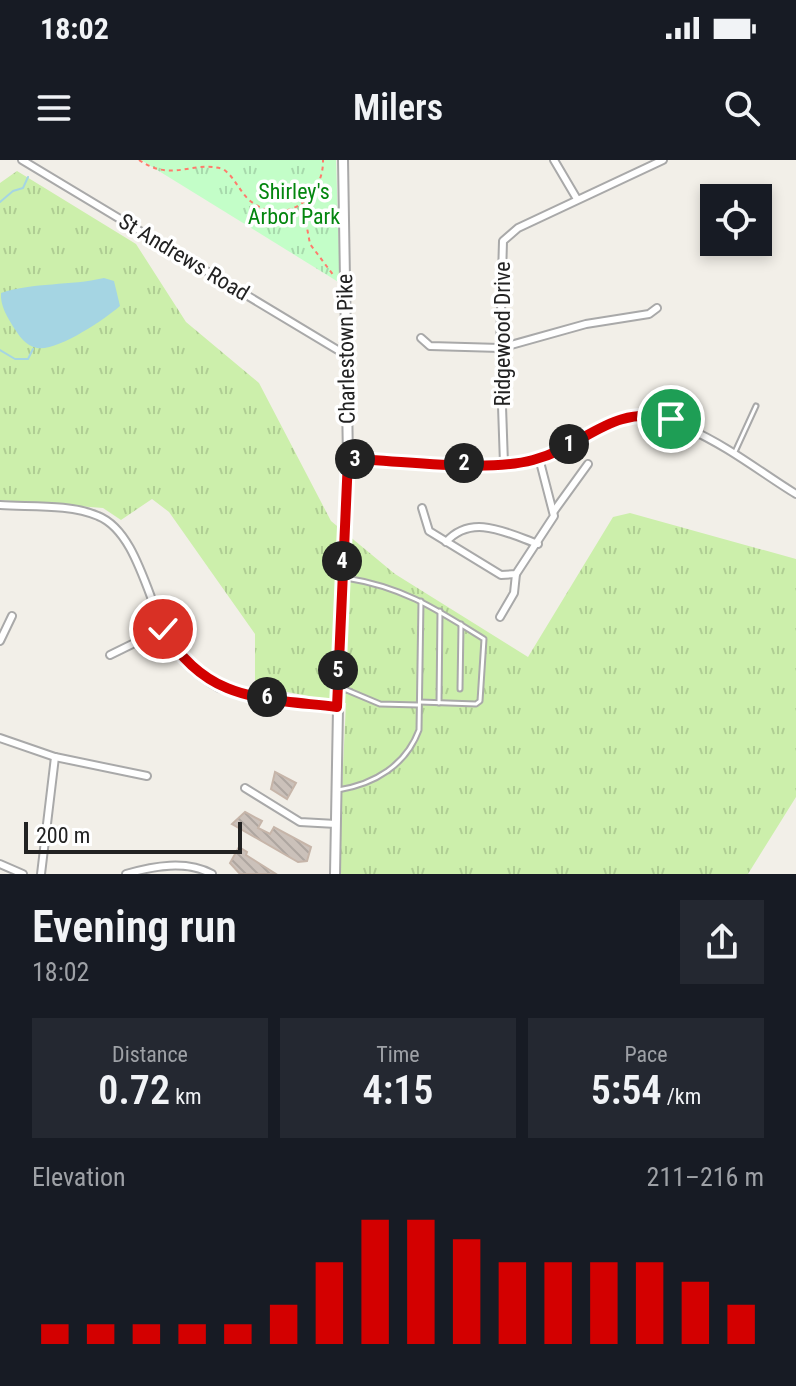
<!DOCTYPE html>
<html lang="en">
<head>
<meta charset="utf-8">
<style>
  :root { --surface:#171b24; --page:#242831; --text:#f1f3f6; --muted:#9ea1a6; --accent:#d30000 }
  body { margin:0; font-family:"Roboto Condensed",sans-serif; background:var(--page); color:var(--text); height:100vh; display:flex; flex-direction:column; font-size:30px; white-space:nowrap }
  * { box-sizing:border-box; margin:0 }
  p { font-size:26px; color:var(--muted) }
  .icon { flex:none; width:44px; height:44px; fill:none; stroke:currentColor; stroke-width:2; stroke-linecap:round; stroke-linejoin:round }
  .map { position:relative; height:714px; overflow:hidden }
  .drawer { display:flex; flex-direction:column; background:var(--surface); flex:1 }
  .drawer>* { flex:none }
  .buttons { position:absolute; left:700px; top:24px; display:grid; gap:16px }
  .buttons a { display:grid; place-items:center; width:72px; height:72px; border-radius:0px; background:var(--surface); box-shadow:0 4px 12px #0003; font-size:40px }
  .scale { position:absolute; left:24px; bottom:20px; width:218px; box-sizing:border-box; padding-left:8px; border:4px solid #222; border-top:0; font-size:22px; line-height:28px; white-space:nowrap; color:#222; -webkit-text-stroke:6px #fff; paint-order:stroke }
  .pin { position:absolute; display:grid; place-items:center; width:68px; height:68px; color:#fff; margin:-34px; border:4px solid #fff; border-radius:50%; box-shadow:0 2px 8px #0007 }
  .km { position:absolute; width:40px; height:40px; margin:-20px; border-radius:50%; background:#222; color:#fff; font-size:22px; line-height:40px; text-align:center }
  .round { display:grid; place-items:center; flex:none; width:84px; height:84px; border-radius:0px; background:var(--page) }
  .headline { display:flex; align-items:center; justify-content:space-between; height:136px; padding:0 32px }
  h1 { font-size:44px; font-weight:600; line-height:60px }
  .figures { display:grid; grid-template-columns:repeat(3,1fr); gap:12px; height:136px; padding:8px 32px }
  .figures div { display:grid; align-content:center; border-radius:0px; background:var(--page); text-align:center }
  .figures b { font-size:40px; font-weight:600 }
  .figures small { font-size:22px; font-weight:400 }
  .figures p { font-size:22px }
  .chart { height:224px; padding:16px 32px }
  .chart p { display:flex; justify-content:space-between }
  .chart svg { width:100%; height:144px; margin-top:8px; stroke:var(--accent); stroke-width:6 }
  .status { display:flex; justify-content:space-between; align-items:center; height:56px; padding:0 40px; background:var(--surface); direction:ltr }
  .status svg { height:22px; fill:currentColor }
  header { display:flex; justify-content:space-between; align-items:center; height:104px; padding:0 32px; background:var(--surface); font-size:36px; font-weight:600 }
  .map>svg:first-child { display:block }
</style>
</head>
<body>
<div class="status"><b>18:02</b><svg viewBox="0 0 49 12"><path d="M0 12V9h3v3zM5 12V6h3v6zM10 12V3h3v9zM15 12V0h3v12zM26 1h20v11H26zM47 4h2v5h-2z"/></svg></div>
<header><svg class="icon" aria-label="menu" viewBox="0 0 24 24"><path d="M4 6h16M4 12h16M4 18h16"/></svg>Milers<svg class="icon" aria-label="search" viewBox="0 0 24 24"><circle cx="10" cy="10" r="6"/><path d="M15 15l6 6"/></svg></header>
<div class="map">
<svg width="796" height="714" viewBox="0 0 796 714">
  <defs>
    <pattern id="grass-tufts" width="24" height="20" patternUnits="userSpaceOnUse" patternTransform="scale(2)"><rect width="24" height="20" fill="#ccefab"/><path d="M3 7l-1-3M5 7V3M7 7l1-3M15 17l-1-3M17 17v-4M19 17l1-3" fill="none" stroke="#afcd93"/></pattern>
    <pattern id="park-tufts" width="24" height="20" patternUnits="userSpaceOnUse" patternTransform="scale(2)"><rect width="24" height="20" fill="#c3fec8"/><path d="M3 7l-1-3M5 7V3M7 7l1-3M15 17l-1-3M17 17v-4M19 17l1-3" fill="none" stroke="#a7d9ac"/></pattern>
    <pattern id="building-back-hatch" width="6" height="6" patternUnits="userSpaceOnUse" patternTransform="scale(2)"><rect width="6" height="6" fill="#cbc1ba"/><path d="M-1 5l2 2M0 0l6 6M5-1l2 2" fill="none" stroke="#aea6a0"/></pattern>
  </defs>
  <rect width="100%" height="100%" fill="#f2efe8"/>
  <path fill="url(#grass-tufts)" d="M17 11 136 84 186 162 259 223 331 361 395 414 528 497 613 357 630 353 796 399V637L748 714H338L346 543 255 526V474L169 352 152 339 121 360 103 348 0 340V23Z"/>
  <path fill="url(#park-tufts)" d="M141 0H336L340 123Z"/>
  <path fill="#a5d5e3" d="M104 118 114 121 120 146C104 160 56 192 37 188 25 185 20 177 14 168 7 157 0 145 1 133 34 122 70 126 104 118Z"/>
  <g fill="none" stroke-linecap="round" stroke-linejoin="round">
    <g stroke="#a5d5e3" stroke-width="2">
      <path d="M0 42 13 31 23 28 28 17"/>
      <path d="M0 190 15 199H28L33 189"/>
    </g>
  </g>
  <g fill="url(#building-back-hatch)" stroke="#c6b5a9" stroke-width="2">
    <path d="M275 612 296 623 287 639 271 629Z"/>
    <path d="M245 652 262 661 258 668 270 674 274 667 311 687 307 701 298 702 232 664Z"/>
    <path d="M239 687 247 692 246 695 276 714H240L230 703Z"/>
  </g>
  <g fill="none" stroke-linecap="round" stroke-linejoin="round">
    <g stroke="#a9a9a9" stroke-width="7">
      <g id="service">
        <path d="M734 294 756 246"/>
        <path d="M346 418C403 427 436 449 484 479L480 541 476 544 420 542"/>
        <path d="M342 528 380 544 418 545"/>
        <path d="M460 529 461 464"/>
        <path d="M439 543 440 451"/>
        <path d="M338 630C375 624 406 605 419 570L421 441"/>
      </g>
    </g>
    <g stroke="#a9a9a9" stroke-width="10">
      <g id="minor">
        <path d="M22 0 346 195"/>
        <path d="M554 0 577 39"/>
        <path d="M421 178 430 186 500 188 586 164 649 154 657 148"/>
        <path d="M348 299C404 300 476 313 530 301 561 294 583 271 611 261 672 239 746 304 796 334"/>
        <path d="M504 304 500 188 503 81 518 68 663 0"/>
        <path d="M0 345C31 347 70 344 98 356 141 373 150 457 177 493 188 508 203 519 219 528L337 547"/>
        <path d="M422 348 429 371 501 415 516 414 554 356 539 298"/>
        <path d="M554 351 588 304"/>
        <path d="M446 382C472 353 507 373 538 384"/>
        <path d="M500 457 514 433 516 414"/>
        <path d="M0 481 12 456"/>
        <path d="M110 495 163 469"/>
        <path d="M0 578 55 597 147 616"/>
        <path d="M245 628 300 662 336 664"/>
        <path d="M0 704 23 714"/>
        <path d="M41 714 55 597"/>
        <path d="M126 714C154 706 186 700 212 714"/>
      </g>
    </g>
    <g stroke="#a9a9a9" stroke-width="12">
      <path id="tertiary" d="M335 714 339 495 348 299 343 0"/>
    </g>
    <g stroke="#ff7b6c" stroke-width="2" stroke-dasharray="4 4" stroke-linecap="butt">
      <path d="M139 0C173 23 191 0 223 9 236 18 240 34 253 43 286 67 324 36 323 0"/>
      <path d="M303 46 310 84 334 116"/>
    </g>
    <use href="#service" stroke="#fff" stroke-width="3"/>
    <use href="#minor" stroke="#fff" stroke-width="6"/>
    <use href="#tertiary" stroke="#fff" stroke-width="8"/>
  </g>
  <g fill="none" stroke-linecap="round" stroke-linejoin="round">
    <g stroke="#fff" stroke-width="16">
      <path id="route" d="M163 469C206 542 261 538 337 547L348 299C401 300 484 313 533 300 587 286 609 244 671 259"/>
    </g>
    <use href="#route" stroke="#d30000" stroke-width="10"/>
  </g>
  <g text-anchor="middle" dominant-baseline="central" stroke-width="7" stroke-linejoin="round" paint-order="stroke">
    <g font-size="22" fill="#04860f" stroke="#fff">
      <text x="294" y="31">Shirley's<tspan x="294" dy="25">Arbor Park</tspan></text>
    </g>
    <g font-size="22" fill="#222" stroke="#fff">
      <text transform="translate(184 97) rotate(31)">St Andrews Road</text>
      <text transform="translate(502 174) rotate(-90)">Ridgewood Drive</text>
      <text transform="translate(346 189) rotate(-91)">Charlestown Pike</text>
    </g>
  </g>
</svg>
<div class="buttons">
<a><svg class="icon" aria-label="locate" viewBox="0 0 24 24"><circle cx="12" cy="12" r="6"/><path d="M12 2v4M12 18v4M2 12h4M18 12h4"/></svg></a>
</div>
<div class="scale">200 m</div>
<div class="pin" style="left:671px;top:259px;background:#1e9e55"><svg class="icon" aria-label="arrive" viewBox="0 0 24 24"><path d="M6 21V4h12l-3 4 3 4H6"/></svg></div>
<div class="pin" style="left:163px;top:469px;background:#d93025"><svg class="icon" aria-label="check" viewBox="0 0 24 24"><path d="M5 12l5 5 9-10"/></svg></div>
<b class="km" style="left:569px;top:284px">1</b>
<b class="km" style="left:464px;top:303px">2</b>
<b class="km" style="left:355px;top:299px">3</b>
<b class="km" style="left:342px;top:401px">4</b>
<b class="km" style="left:338px;top:510px">5</b>
<b class="km" style="left:267px;top:537px">6</b>
</div>
<section class="drawer">
<div class="headline"><div><h1>Evening run</h1><p>18:02</p></div><a class="round"><svg class="icon" aria-label="share" viewBox="0 0 24 24"><path d="M12 15V3M7 8l5-5 5 5M5 13v7h14v-7"/></svg></a></div>
<div class="figures">
<div><p>Distance</p><b>0.72<small> km</small></b></div>
<div><p>Time</p><b>4:15</b></div>
<div><p>Pace</p><b>5:54<small> /km</small></b></div>
</div>
<div class="chart"><p><span>Elevation</span>211–216 m</p>
<svg viewBox="0 0 160 44" preserveAspectRatio="none"><path d="M5 44V38M15 44V38M25 44V38M35 44V38M45 44V38M55 44V32M65 44V19M75 44V6M85 44V6M95 44V12M105 44V19M115 44V19M125 44V19M135 44V19M145 44V25M155 44V32"/></svg>
</div>
</section>
</body>
</html>
